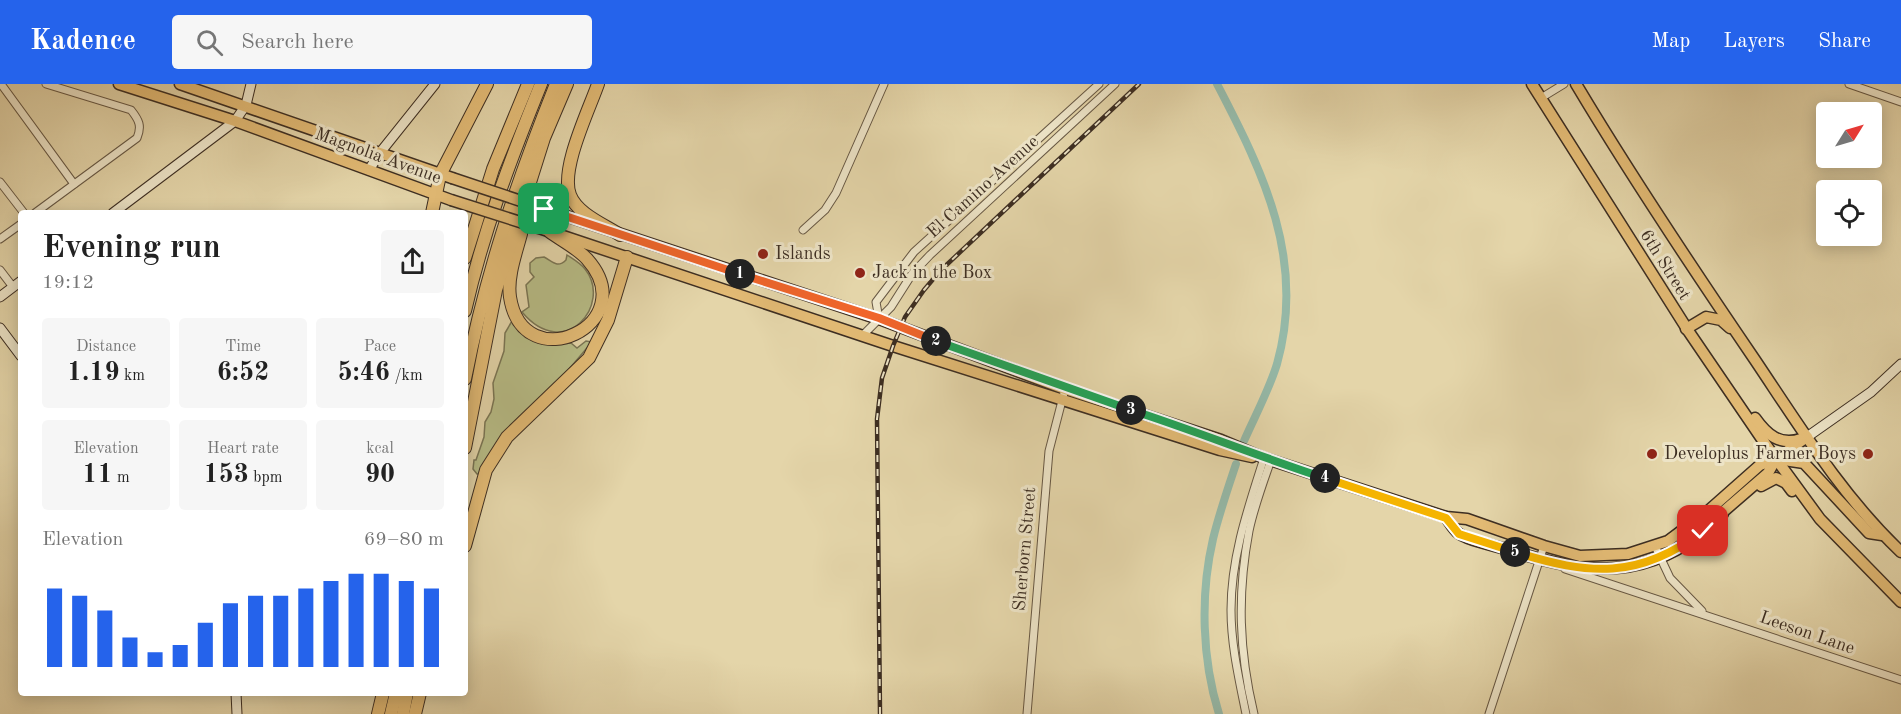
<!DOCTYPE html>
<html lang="en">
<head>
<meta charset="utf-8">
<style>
  :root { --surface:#fff; --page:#f6f6f6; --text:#222; --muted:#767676; --accent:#2563eb }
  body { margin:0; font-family:"Old Standard TT",serif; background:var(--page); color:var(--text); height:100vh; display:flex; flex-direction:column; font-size:22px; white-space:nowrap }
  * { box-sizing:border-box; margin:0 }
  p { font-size:20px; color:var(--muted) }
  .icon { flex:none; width:33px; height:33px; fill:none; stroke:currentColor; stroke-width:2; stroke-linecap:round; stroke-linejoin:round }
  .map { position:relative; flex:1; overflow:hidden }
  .panel { position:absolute; left:18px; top:126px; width:450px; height:486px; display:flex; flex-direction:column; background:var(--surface); border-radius:6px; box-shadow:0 3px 15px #0003 }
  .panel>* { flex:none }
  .needle { width:39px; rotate:53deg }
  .tools { position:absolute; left:1816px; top:18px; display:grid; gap:12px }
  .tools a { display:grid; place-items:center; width:66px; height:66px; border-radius:6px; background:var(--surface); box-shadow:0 3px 15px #0003; font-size:30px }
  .pin { position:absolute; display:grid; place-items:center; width:51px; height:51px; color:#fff; margin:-26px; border-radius:12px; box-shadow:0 3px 9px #0006 }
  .km { position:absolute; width:30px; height:30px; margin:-15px; border-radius:50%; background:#222; color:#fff; font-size:16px; line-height:30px; text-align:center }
  .round { display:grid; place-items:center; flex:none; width:63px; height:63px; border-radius:6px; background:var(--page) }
  .overview { display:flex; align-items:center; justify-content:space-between; height:102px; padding:0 24px }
  h1 { font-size:33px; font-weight:600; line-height:45px }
  .metrics { display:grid; grid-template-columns:repeat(3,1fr); gap:9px; height:102px; padding:6px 24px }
  .metrics div { display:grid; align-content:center; border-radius:6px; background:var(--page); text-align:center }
  .metrics b { font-size:26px; font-weight:600 }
  .metrics small { font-size:16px; font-weight:400 }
  .metrics p { font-size:16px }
  .chart { height:168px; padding:12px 24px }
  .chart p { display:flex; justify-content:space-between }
  .chart svg { width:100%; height:108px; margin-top:6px; stroke:var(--accent); stroke-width:6 }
  header { display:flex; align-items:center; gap:36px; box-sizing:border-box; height:84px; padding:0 30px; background:var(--accent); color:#fff }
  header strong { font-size:28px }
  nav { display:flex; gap:33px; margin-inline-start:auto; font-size:21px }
  .search { width:420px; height:54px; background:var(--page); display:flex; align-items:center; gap:15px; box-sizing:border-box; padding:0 21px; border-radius:6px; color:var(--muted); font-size:22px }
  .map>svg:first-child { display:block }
</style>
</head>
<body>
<header>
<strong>Kadence</strong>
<div class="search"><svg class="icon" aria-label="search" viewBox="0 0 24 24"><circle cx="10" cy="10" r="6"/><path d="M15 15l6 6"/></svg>Search here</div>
<nav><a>Map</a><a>Layers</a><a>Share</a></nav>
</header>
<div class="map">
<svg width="1901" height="630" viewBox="0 0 1901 630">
  <rect width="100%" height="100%" fill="#e4d5a9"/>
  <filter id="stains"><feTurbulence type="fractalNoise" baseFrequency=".00333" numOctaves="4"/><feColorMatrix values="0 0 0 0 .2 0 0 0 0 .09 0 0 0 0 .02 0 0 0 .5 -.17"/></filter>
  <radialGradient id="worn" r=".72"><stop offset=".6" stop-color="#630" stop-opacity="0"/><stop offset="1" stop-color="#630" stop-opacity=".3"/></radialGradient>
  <g fill="#b7bc86" stroke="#7a7554" stroke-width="1.5">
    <path d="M567 171C573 175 580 179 585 185 613 220 565 279 522 228L529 223 526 201 534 193 530 188V179L536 174 544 173C552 177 557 185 566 176Z"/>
    <path d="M512 237C529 253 547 262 571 259L577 264 586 257 592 258 480 390H477L473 385 474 376H476L484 353 485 338 491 328 494 315 493 299 504 267 505 249Z"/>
  </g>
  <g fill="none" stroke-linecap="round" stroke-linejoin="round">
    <g stroke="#95b9a8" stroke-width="8">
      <path d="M1217 0C1264 90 1306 176 1277 280 1269 306 1255 332 1244 357"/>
      <path d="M1219 630C1202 576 1200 511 1213 455 1219 430 1228 404 1236 380"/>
    </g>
    <g stroke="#675844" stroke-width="9">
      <g id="street">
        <path d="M1 0 74 100"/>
        <path d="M1849 0 1901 18"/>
        <path d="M1541 14 1564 0"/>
        <path d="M0 98 24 129"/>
        <path d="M35 129 137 54C142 42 139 36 131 26L46 0"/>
        <path d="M803 146 825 126 836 109 884 0"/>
        <path d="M0 155 21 140"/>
        <path d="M0 186 13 203"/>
        <path d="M879 235 876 218 914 168 1099 0"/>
        <path d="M863 251 891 223 912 190 930 171 1115 0"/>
        <path d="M1655 462 1670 494 1702 527"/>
        <path d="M1565 485 1901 596"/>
        <path d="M1027 630 1049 367 1065 305"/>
        <path d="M1246 630C1239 595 1231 561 1231 526 1231 473 1248 424 1264 374"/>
        <path d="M1254 630C1239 567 1237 511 1249 447 1254 423 1263 399 1271 376"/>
        <path d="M1489 630 1544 462"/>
      </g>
    </g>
    <g stroke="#3d2e22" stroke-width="11">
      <g id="secondary">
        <path d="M369 86 379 70 435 0"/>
        <path d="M113 129 235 37 246 21 251 0"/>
        <path d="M0 213 21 197"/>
        <path d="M0 244 21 272"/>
        <path d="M1807 353 1871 308 1901 280"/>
        <path d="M236 609 237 630"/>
      </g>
    </g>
    <g stroke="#3d2e22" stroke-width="13">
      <g id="primary">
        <path d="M119 0 235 37 451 116"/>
        <path d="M180 0 452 94"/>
        <path d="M1532 0 1689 248 1766 361 1820 435 1901 518"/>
        <path d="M1576 0C1632 94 1693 185 1755 276 1800 343 1842 412 1901 468"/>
        <path d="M545 125 879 235 1065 305 1221 356 1264 374 1446 433 1467 435 1544 462 1580 472 1628 470 1668 457 1708 427 1760 381 1776 375 1807 353"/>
        <path d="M539 144 893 262 1220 366 1252 373"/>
        <path d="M1686 245 1706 233 1721 236 1730 244"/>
        <path d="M1755 334C1767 351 1780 362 1801 355"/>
        <path d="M1776 375 1804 379 1869 449 1882 451"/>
        <path d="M1761 402 1776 394 1786 399 1792 407"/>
        <path d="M1446 433C1449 438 1453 444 1457 448 1465 456 1497 462 1509 466 1578 488 1636 498 1698 452 1708 444 1720 438 1724 427L1768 389 1776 375"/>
      </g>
    </g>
    <g stroke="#3d2e22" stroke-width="14">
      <g id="highway">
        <path d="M598 0C589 26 560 85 570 111 577 130 605 141 620 151"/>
        <path d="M432 129 440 91 487 0"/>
        <path d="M521 150C516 169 507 193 510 213 523 297 645 240 587 175 577 164 561 156 550 148"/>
        <path d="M465 174 493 85 528 0"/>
        <path d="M465 227C483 148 511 74 541 0"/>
        <path d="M465 295C486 189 516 100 556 0"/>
        <path d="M465 364 496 206 544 54 567 0"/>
        <path d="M465 462 486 386 507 353 589 274 608 236 627 173"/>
        <path d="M378 630 383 609"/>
        <path d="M391 630 396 609"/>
        <path d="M403 630 407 609"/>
        <path d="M415 630 420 609"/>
      </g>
    </g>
    <use href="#street" stroke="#ede4c7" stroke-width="7"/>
    <use href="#secondary" stroke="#ede4c7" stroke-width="9"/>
    <use href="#primary" stroke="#e2ba74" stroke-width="10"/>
    <use href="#highway" stroke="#e2ba74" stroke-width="12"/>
    <g stroke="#3d2e22" stroke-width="4.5">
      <path id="rail" d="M880 630 877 335 882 294 893 262 905 233 924 206 940 187 1139 0"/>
    </g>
    <use href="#rail" stroke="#ede4c7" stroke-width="2" stroke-dasharray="7" stroke-linecap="butt"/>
    <g stroke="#3d2e22" stroke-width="13" stroke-linecap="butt">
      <g id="primary-bridge">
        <path d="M452 94 545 125"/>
        <path d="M451 116 539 144"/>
      </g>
    </g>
    <use href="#primary-bridge" stroke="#e2ba74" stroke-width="10"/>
  </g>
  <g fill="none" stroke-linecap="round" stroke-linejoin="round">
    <g stroke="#fff" stroke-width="12">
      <path id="split-1" d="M544 125 740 190"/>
    </g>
    <g stroke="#fff" stroke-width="12">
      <path id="split-2" d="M740 190 879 234 936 257"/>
    </g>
    <g stroke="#fff" stroke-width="12">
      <path id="split-3" d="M936 257 1131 326"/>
    </g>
    <g stroke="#fff" stroke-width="12">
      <path id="split-4" d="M1131 326C1196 347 1260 373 1325 394"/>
    </g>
    <g stroke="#fff" stroke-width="12">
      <path id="split-5" d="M1325 394 1446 434 1459 450 1515 468"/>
    </g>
    <g stroke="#fff" stroke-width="12">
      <path id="split-6" d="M1515 468C1588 491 1639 496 1703 447"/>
    </g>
    <use href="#split-1" stroke="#f0652b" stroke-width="8"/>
    <use href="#split-2" stroke="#f0652b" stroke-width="8"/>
    <use href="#split-3" stroke="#22a559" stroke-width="8"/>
    <use href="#split-4" stroke="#22a559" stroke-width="8"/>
    <use href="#split-5" stroke="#f5b400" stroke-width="8"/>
    <use href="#split-6" stroke="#f5b400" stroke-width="8"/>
  </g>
  <g fill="#8f2418" stroke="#ede4c7" stroke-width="2">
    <circle cx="763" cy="170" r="6"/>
    <circle cx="860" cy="189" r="6"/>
    <circle cx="1652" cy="370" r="6"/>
    <circle cx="1868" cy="370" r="6"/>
  </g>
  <g text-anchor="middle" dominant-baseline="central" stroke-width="6" stroke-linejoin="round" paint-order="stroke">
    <g font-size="18" fill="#3d2e22" stroke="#ede4c7">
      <text transform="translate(378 72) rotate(20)">Magnolia Avenue</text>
      <text transform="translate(983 103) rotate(-42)">El Camino Avenue</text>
      <text transform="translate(1665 181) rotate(58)">6th Street</text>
      <text transform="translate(1025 465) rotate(-85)">Sherborn Street</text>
      <text transform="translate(1807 549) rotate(19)">Leeson Lane</text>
    </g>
    <g font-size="18" fill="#3d2e22" stroke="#ede4c7" text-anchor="start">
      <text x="775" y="170">Islands</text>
      <text x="872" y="189">Jack in the Box</text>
      <text x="1664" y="370">Developlus</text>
      <text x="1856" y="370" text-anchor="end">Farmer Boys</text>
    </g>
  </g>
  <rect width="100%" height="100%" filter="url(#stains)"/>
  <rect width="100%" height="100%" fill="url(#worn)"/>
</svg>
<div class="tools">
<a><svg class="needle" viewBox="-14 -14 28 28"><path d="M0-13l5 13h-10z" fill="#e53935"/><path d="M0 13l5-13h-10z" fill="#767676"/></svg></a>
<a><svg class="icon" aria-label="locate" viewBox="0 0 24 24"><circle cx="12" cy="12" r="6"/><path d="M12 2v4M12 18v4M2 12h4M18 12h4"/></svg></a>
</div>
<div class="pin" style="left:544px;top:125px;background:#1e9e55"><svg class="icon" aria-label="arrive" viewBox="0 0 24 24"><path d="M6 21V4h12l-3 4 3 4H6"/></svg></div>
<div class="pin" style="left:1703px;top:447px;background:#d93025"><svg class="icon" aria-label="check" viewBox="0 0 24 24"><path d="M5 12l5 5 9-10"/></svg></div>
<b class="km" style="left:740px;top:190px">1</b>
<b class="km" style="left:936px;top:257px">2</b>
<b class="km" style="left:1131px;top:326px">3</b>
<b class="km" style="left:1325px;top:394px">4</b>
<b class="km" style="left:1515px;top:468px">5</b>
<section class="panel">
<div class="overview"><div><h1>Evening run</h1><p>19:12</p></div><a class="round"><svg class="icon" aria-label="share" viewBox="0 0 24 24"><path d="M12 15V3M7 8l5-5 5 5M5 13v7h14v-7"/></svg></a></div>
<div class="metrics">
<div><p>Distance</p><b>1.19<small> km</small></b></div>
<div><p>Time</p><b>6:52</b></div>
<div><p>Pace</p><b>5:46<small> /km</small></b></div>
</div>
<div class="metrics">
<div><p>Elevation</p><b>11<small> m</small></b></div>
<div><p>Heart rate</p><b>153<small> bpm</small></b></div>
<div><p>kcal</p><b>90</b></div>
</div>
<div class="chart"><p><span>Elevation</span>69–80 m</p>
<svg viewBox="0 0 160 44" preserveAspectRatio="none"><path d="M5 44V12M15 44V15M25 44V21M35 44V32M45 44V38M55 44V35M65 44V26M75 44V18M85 44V15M95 44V15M105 44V12M115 44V9M125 44V6M135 44V6M145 44V9M155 44V12"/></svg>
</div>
</section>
</div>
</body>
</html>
